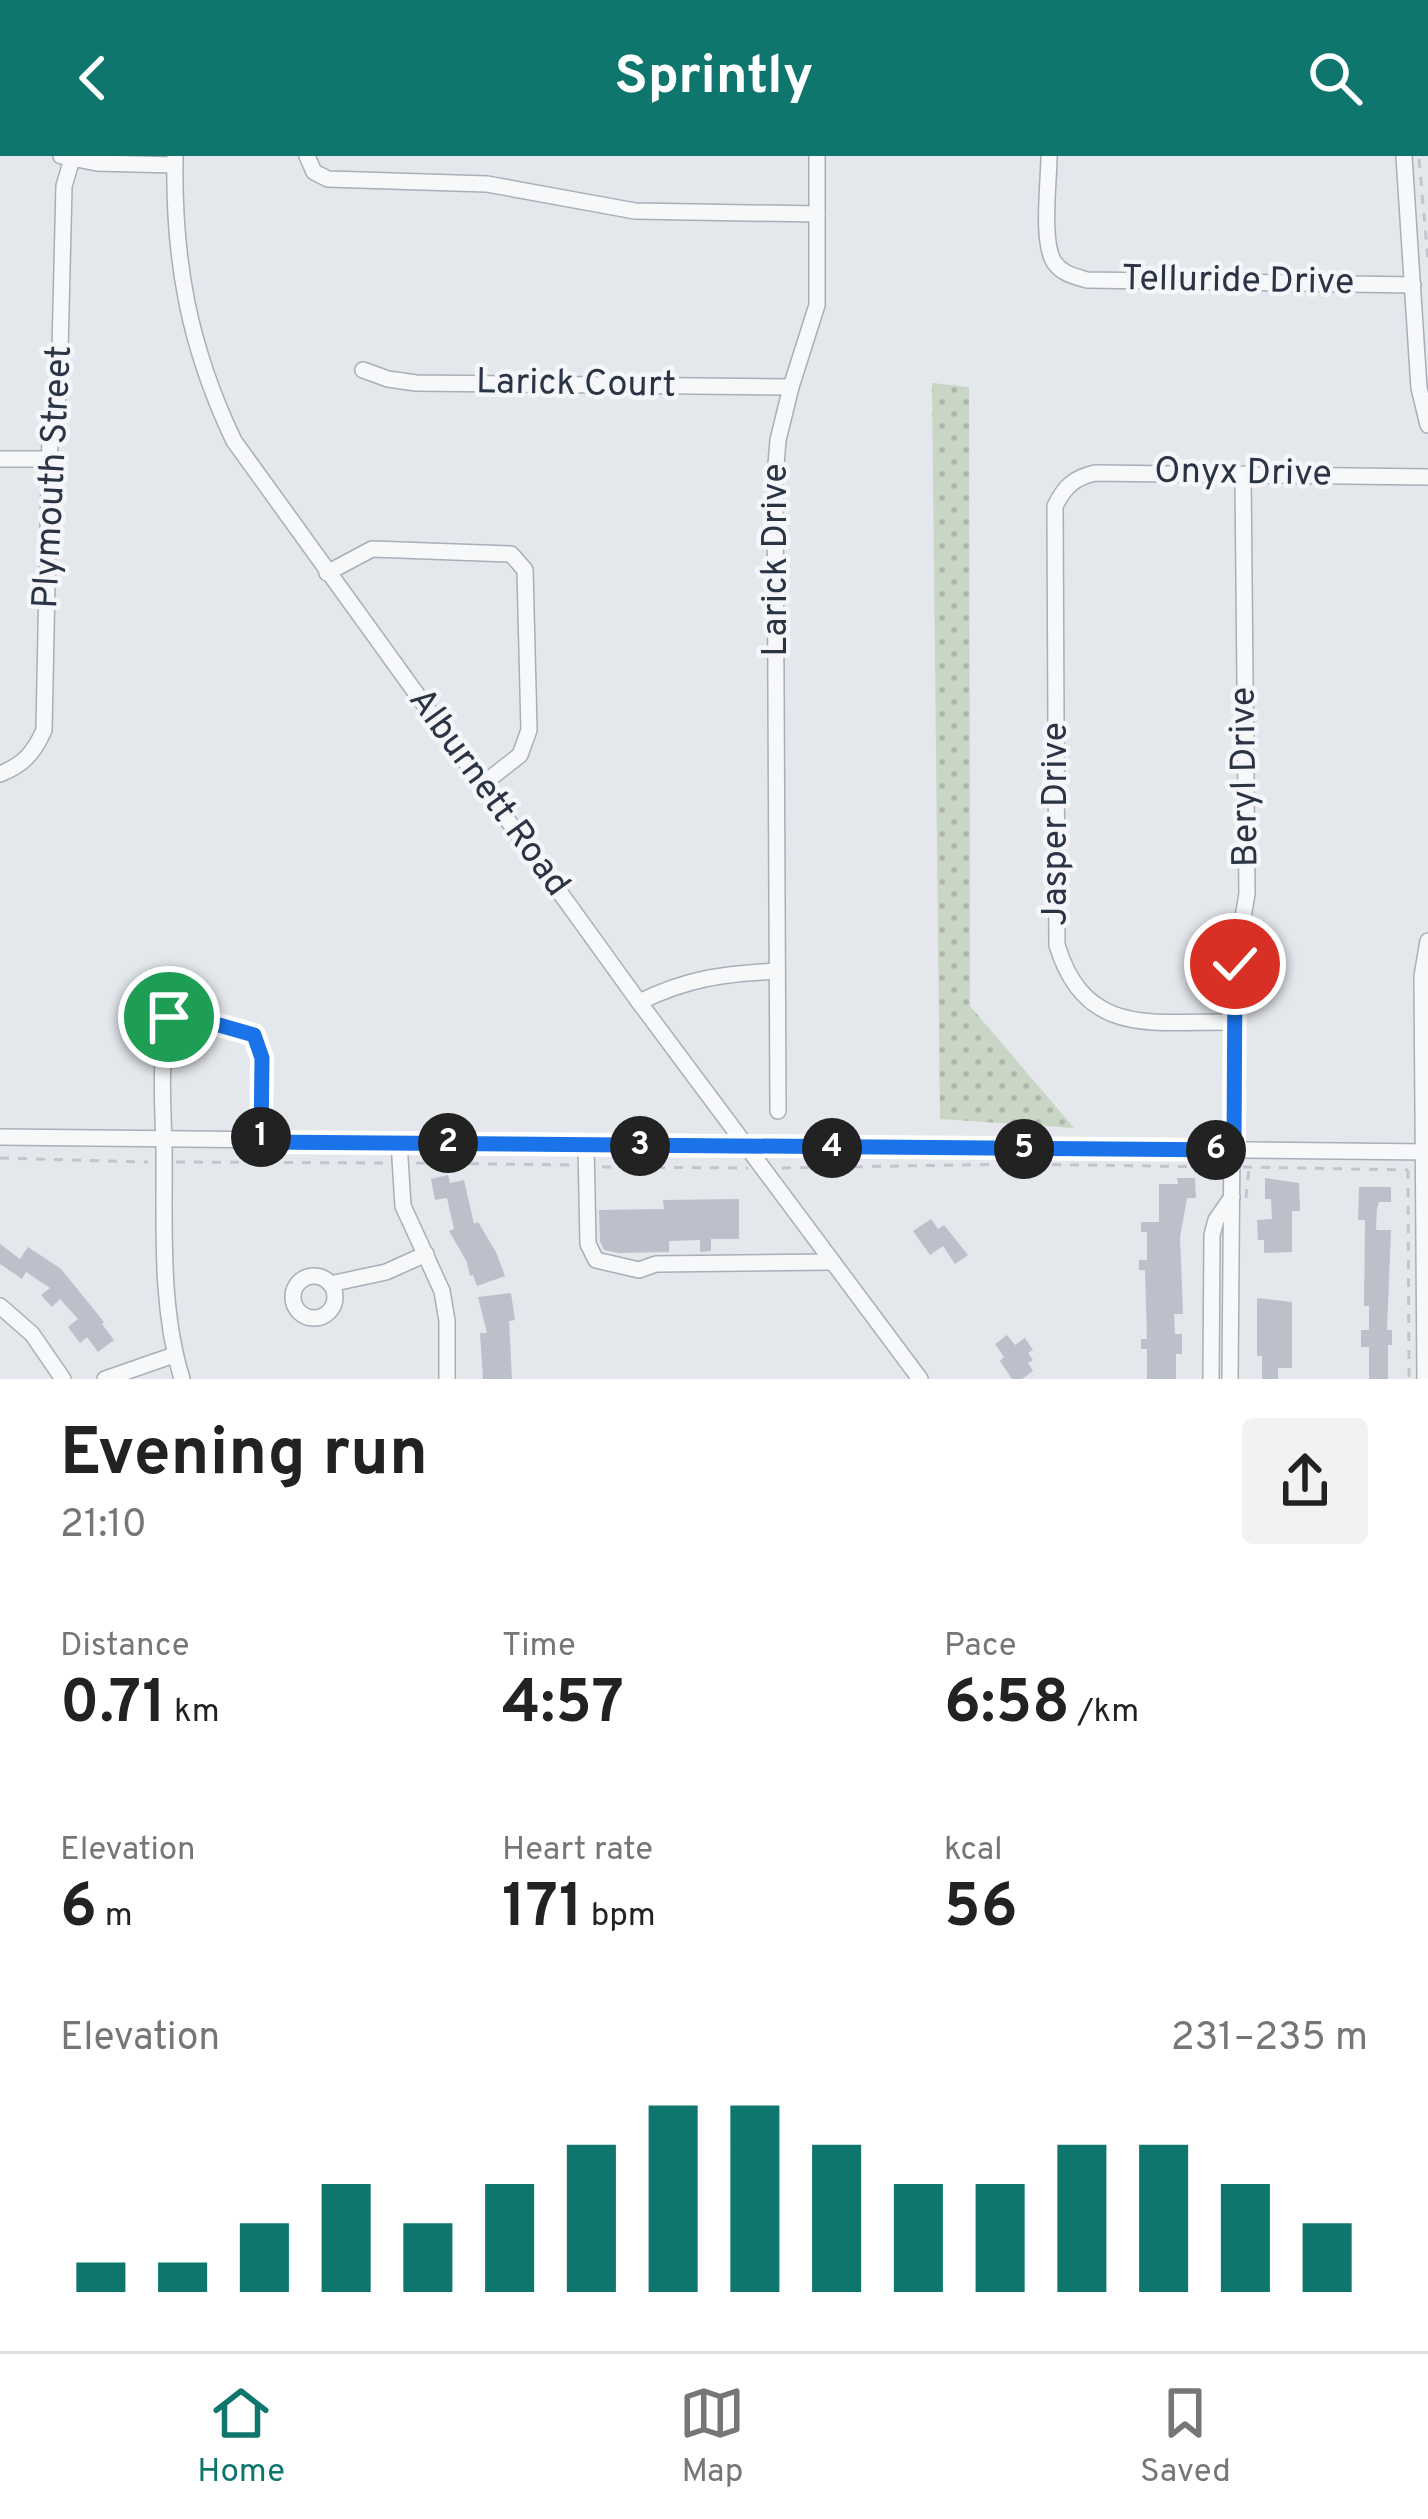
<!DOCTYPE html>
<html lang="en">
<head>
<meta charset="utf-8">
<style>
  :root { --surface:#fff; --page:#f2f2f2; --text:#222; --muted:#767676; --line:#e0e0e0; --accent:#0f766e }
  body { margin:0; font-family:Overpass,sans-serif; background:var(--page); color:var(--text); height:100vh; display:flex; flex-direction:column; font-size:45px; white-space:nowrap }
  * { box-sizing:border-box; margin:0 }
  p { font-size:39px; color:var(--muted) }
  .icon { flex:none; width:66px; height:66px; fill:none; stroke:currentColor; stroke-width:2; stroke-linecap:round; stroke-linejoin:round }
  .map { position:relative; height:1223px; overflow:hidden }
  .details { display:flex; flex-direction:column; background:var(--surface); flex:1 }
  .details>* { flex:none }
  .pin { position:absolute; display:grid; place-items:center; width:102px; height:102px; color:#fff; margin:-51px; border:6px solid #fff; border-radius:50%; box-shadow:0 3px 12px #0007 }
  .km { position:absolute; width:60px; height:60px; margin:-30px; border-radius:50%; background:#222; color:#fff; font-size:33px; line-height:60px; text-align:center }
  .round { display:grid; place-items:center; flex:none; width:126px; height:126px; border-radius:12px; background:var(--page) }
  .head { display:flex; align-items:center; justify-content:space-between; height:204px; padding:0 60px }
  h1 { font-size:66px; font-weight:700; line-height:90px }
  .stats { display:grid; grid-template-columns:repeat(3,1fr); gap:18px; height:204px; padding:12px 60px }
  .stats div { display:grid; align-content:center }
  .stats b { font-size:60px; font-weight:700 }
  .stats small { font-size:33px; font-weight:400 }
  .stats p { font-size:33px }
  .chart { height:336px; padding:24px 60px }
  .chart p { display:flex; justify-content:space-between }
  .chart svg { width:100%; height:216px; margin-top:12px; stroke:var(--accent); stroke-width:6 }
  header { display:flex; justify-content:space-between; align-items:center; height:156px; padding:0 60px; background:var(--accent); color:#fff; font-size:54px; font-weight:700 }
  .menu { display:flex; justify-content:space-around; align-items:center; height:168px; border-top:3px solid var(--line); background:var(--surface); font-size:33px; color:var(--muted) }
  .menu a { display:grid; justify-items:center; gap:6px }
  .menu .on { color:var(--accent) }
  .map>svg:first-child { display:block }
</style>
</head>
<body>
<header><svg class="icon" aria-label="back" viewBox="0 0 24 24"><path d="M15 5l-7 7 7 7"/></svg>Sprintly<svg class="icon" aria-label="search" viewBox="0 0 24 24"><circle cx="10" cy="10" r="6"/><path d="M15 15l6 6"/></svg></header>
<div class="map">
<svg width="1428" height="1223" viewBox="0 0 1428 1223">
  <defs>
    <pattern id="park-dots" width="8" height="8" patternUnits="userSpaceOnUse" patternTransform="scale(3)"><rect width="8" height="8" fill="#c9d6c5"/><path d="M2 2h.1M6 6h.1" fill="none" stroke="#adb8ab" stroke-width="1.8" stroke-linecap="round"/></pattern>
  </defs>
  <rect width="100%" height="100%" fill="#e4e7ec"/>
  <path fill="url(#park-dots)" d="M932 227 969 231 970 850 1074 972 940 963Z"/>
  <g fill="#bbc0ca">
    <path d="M448 1019 450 1027 464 1024 474 1068 478 1066 496 1096 505 1120 477 1130 473 1119 470 1120 467 1106 449 1075 454 1073 447 1042 435 1044 431 1023Z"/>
    <path d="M1177 1022H1195L1196 1042H1187L1180 1081 1183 1158H1174L1175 1178H1182V1198H1176V1223H1147V1193H1141V1183H1147L1145 1114H1139V1104H1147V1076H1141V1066H1159V1028H1178Z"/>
    <path d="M1265 1022 1299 1027 1300 1055H1292V1096L1264 1097V1084H1258L1257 1064 1272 1063 1271 1043H1265Z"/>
    <path d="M1359 1031H1391V1046H1379L1377 1053 1376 1074H1391L1387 1174H1392V1189H1388V1223H1369V1191H1361V1174H1369V1150H1364L1365 1064H1358Z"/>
    <path d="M739 1043V1083H711V1095L700 1096V1084L669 1085V1096L618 1097 604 1094 600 1085 599 1054 664 1053 663 1044Z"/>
    <path d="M931 1063 938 1073 944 1069 968 1099 955 1108 943 1090 930 1099 913 1075Z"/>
    <path d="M0 1088 20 1103 28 1091 61 1113 104 1166 102 1168 114 1184 98 1196 87 1181 80 1187 68 1171 78 1163 60 1143 52 1151 41 1139 50 1132 26 1116 22 1123 0 1108Z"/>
    <path d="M511 1137 515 1164 509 1165 512 1223H483L480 1177H487L478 1141Z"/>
    <path d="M1257 1142 1292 1146V1212H1278V1223H1262V1200H1257Z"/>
    <path d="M1007 1179 1015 1189 1025 1182 1033 1194 1028 1197 1033 1204 1028 1207 1033 1215 1022 1223H1012L1000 1205 1004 1201 995 1188Z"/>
  </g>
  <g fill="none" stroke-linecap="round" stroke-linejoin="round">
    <g stroke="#a9aeb7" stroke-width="18">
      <g id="minor">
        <path d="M61 0 97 7 175 9"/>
        <path d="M175 0C173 104 189 191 234 285L639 846 920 1223"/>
        <path d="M307 0 314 16 328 23 487 28 635 55 817 58"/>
        <path d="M1049 0C1049 26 1041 85 1054 106 1062 118 1074 120 1087 124L1413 129"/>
        <path d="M1404 0 1419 232 1428 269"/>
        <path d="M363 214 388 223 416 227 791 231"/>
        <path d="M0 303H50"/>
        <path d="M327 417 372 393 511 398 525 414 529 574 520 599 483 628"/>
        <path d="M0 618C23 609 34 597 44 574L50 279 59 235 64 30 72 3"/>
        <path d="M639 846C689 822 722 818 777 815"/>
        <path d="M1233 866C1153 865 1085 882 1057 789L1055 350C1065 330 1074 322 1095 317L1428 321"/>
        <path d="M778 955 775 321 778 284 791 231 817 149V0"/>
        <path d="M0 981 1428 996"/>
        <path d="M399 986 403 1050 442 1135 447 1165V1223"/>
        <path d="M586 989 588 1088 596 1104 639 1114 656 1108 832 1106"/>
        <circle cx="314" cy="1141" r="21"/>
        <path d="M330 1128 386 1116 426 1098"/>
        <path d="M0 1150 32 1178 63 1223"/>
        <path d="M105 1223 174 1199"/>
        <path d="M182 1223C159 1148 165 1068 164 991 163 950 159 901 169 861L213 867 254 879 263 902 261 986"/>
        <path d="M1211 1223 1212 1079 1216 1064 1232 1041"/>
        <path d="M1230 1223 1233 866 1235 808 1247 738 1243 318"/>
        <path d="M1425 1223 1422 820 1428 785"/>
      </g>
    </g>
    <g stroke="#c2c5cb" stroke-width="3" stroke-dasharray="9 9" stroke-linecap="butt">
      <path d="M1419 3 1428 103"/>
      <path d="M0 1002 148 1006"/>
      <path d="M176 1006 388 1007"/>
      <path d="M416 1007 574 1009"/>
      <path d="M602 1011 748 1012"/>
      <path d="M1243 1011 1408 1014"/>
      <path d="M782 1012 1019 1008 1216 1011"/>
      <path d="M1408 1014 1409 1223"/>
      <path d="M1246 1042 1249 1011"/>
    </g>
    <use href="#minor" stroke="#f7f8fa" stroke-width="15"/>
  </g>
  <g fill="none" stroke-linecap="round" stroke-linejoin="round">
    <g stroke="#fff" stroke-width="24">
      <path id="route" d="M169 861 212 867 254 879 262 902 261 986 1234 994 1235 808"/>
    </g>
    <use href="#route" stroke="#1a73e8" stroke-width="15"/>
  </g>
  <g text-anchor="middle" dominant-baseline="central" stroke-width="9" stroke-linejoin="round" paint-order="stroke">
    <g font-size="36" fill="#2b3445" stroke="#f4f6f9">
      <text transform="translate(1238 126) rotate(1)">Telluride Drive</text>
      <text transform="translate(576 229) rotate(1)">Larick Court</text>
      <text transform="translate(1243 318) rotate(1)">Onyx Drive</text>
      <text transform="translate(54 321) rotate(-87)">Plymouth Street</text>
      <text transform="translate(777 404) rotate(-90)">Larick Drive</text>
      <text transform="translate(1246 621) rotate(-91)">Beryl Drive</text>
      <text transform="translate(488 637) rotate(54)">Alburnett Road</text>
      <text transform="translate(1057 668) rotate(-90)">Jasper Drive</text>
    </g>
  </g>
</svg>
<div class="pin" style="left:169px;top:861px;background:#1e9e55"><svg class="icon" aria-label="arrive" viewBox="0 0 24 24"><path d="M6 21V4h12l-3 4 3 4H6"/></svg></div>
<div class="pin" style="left:1235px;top:808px;background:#d93025"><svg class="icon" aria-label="check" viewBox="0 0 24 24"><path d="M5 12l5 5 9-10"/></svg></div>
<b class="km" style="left:261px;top:981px">1</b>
<b class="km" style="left:448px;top:987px">2</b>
<b class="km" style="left:640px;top:990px">3</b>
<b class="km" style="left:832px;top:992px">4</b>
<b class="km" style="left:1024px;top:993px">5</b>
<b class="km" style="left:1216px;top:994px">6</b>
</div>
<section class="details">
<div class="head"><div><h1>Evening run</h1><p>21:10</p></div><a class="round"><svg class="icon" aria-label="share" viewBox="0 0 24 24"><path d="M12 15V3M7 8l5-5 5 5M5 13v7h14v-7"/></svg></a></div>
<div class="stats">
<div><p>Distance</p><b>0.71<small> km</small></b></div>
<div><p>Time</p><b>4:57</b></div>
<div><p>Pace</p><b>6:58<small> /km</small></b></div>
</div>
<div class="stats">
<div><p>Elevation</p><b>6<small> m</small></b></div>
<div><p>Heart rate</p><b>171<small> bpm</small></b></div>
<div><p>kcal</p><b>56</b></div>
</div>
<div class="chart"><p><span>Elevation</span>231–235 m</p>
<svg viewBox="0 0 160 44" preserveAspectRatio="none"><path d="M5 44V38M15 44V38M25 44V30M35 44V22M45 44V30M55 44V22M65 44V14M75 44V6M85 44V6M95 44V14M105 44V22M115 44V22M125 44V14M135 44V14M145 44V22M155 44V30"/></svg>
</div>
</section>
<nav class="menu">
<a class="on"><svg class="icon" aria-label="home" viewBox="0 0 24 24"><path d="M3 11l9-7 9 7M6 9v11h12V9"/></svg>Home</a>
<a><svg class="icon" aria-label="map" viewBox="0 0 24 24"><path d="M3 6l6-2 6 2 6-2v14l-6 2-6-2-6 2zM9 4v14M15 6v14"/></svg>Map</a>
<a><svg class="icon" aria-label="saved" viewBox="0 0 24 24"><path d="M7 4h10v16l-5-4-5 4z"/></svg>Saved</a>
</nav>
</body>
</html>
